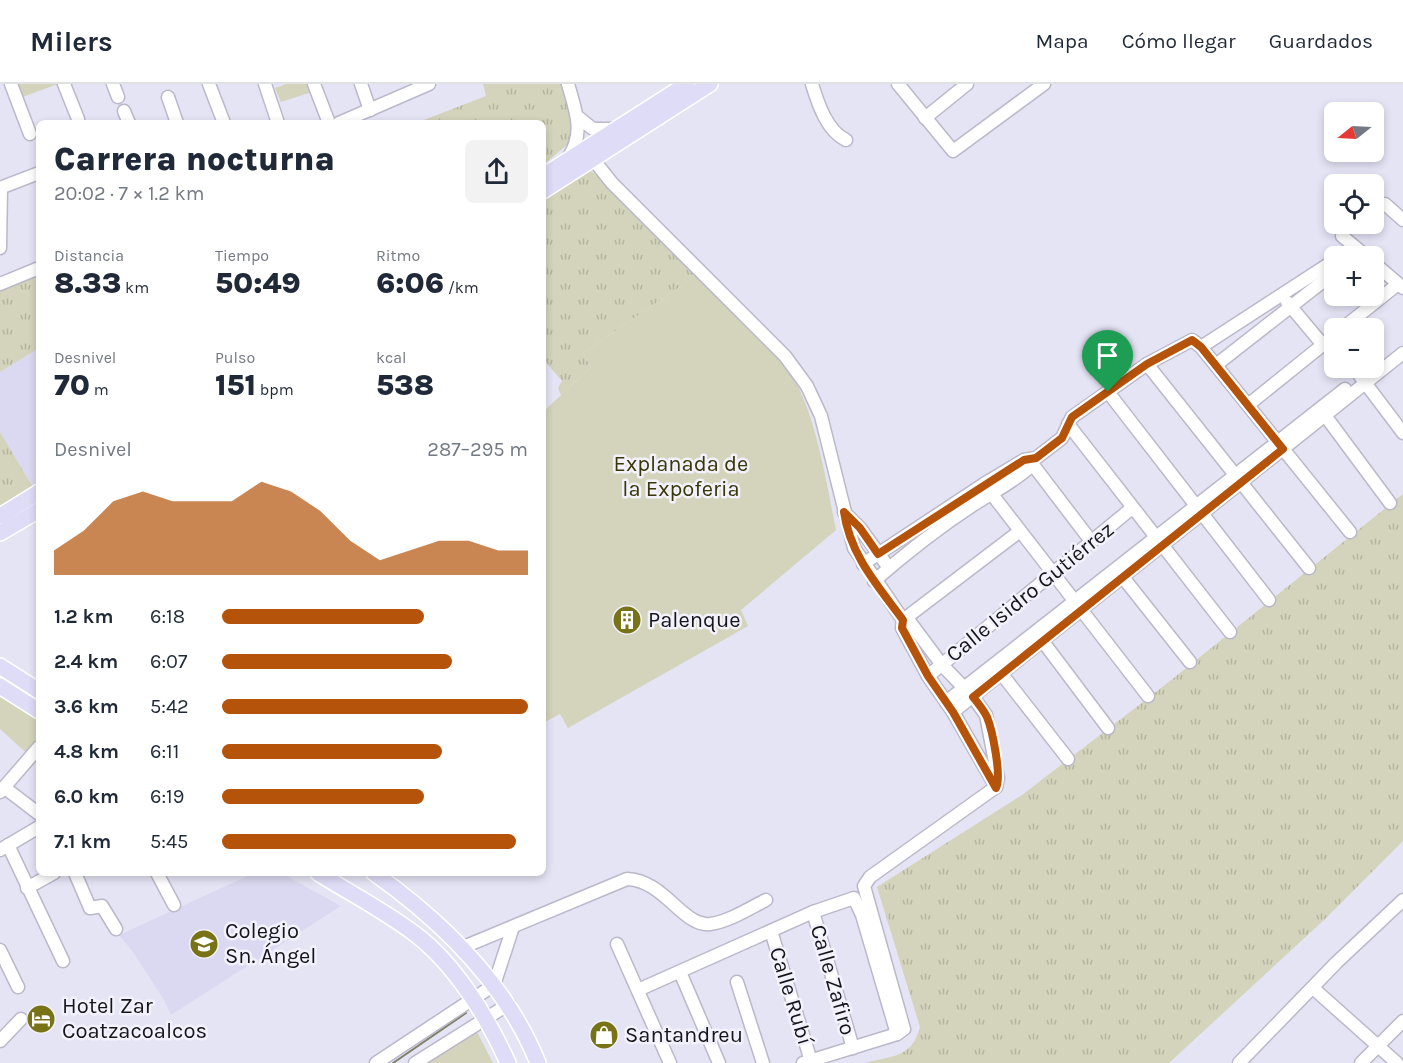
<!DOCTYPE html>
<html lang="es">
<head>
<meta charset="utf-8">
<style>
  :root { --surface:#fff; --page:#f2f2f3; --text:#1f2937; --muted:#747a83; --line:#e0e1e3; --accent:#b45309 }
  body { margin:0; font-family:Karla,sans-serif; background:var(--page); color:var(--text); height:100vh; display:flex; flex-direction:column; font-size:22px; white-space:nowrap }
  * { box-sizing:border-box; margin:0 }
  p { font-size:20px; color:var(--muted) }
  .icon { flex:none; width:33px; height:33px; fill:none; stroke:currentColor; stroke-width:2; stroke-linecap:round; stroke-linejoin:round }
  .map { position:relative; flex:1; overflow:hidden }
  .drawer { position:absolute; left:36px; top:36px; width:510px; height:756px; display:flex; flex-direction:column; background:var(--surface); border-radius:9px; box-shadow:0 3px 9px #0003 }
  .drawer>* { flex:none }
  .needle { width:39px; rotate:252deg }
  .controls { position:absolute; left:1324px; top:18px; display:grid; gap:12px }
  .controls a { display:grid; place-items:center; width:60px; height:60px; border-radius:9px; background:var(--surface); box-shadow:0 3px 9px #0003; font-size:30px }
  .pin { position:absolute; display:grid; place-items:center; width:51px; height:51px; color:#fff; margin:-62px -26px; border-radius:50% 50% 50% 0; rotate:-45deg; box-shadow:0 0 6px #0007 }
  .pin .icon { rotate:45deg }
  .round { display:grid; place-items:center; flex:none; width:63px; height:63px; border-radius:9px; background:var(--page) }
  .overview { display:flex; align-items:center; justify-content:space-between; height:102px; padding:0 18px }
  h1 { font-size:33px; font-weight:800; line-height:45px }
  .figures { display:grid; grid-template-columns:repeat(3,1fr); gap:9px; height:102px; padding:6px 18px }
  .figures div { display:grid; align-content:center }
  .figures b { font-size:30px; font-weight:800 }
  .figures small { font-size:16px; font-weight:400 }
  .figures p { font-size:16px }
  .chart { height:168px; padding:12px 18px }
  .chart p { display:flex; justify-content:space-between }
  .chart svg { width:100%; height:108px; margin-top:6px; fill:var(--accent); opacity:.7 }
  ul { padding:0 18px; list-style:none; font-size:20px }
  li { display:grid; grid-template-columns:96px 72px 1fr; align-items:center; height:45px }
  li i { height:15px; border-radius:8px; background:var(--accent) }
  header { display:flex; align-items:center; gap:36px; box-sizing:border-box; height:84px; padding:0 30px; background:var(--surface); border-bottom:2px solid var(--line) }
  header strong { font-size:28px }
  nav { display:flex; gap:33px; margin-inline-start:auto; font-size:21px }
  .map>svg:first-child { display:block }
</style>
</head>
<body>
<header>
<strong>Milers</strong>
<nav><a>Mapa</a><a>Cómo llegar</a><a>Guardados</a></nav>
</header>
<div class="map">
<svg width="1403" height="979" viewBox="0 0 1403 979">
  <defs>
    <pattern id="grass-tufts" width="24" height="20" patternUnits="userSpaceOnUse" patternTransform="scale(1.5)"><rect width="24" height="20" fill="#d4d3bb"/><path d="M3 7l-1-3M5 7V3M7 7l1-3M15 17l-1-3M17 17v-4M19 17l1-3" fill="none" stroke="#b5b4a0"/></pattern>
  </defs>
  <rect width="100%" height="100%" fill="#e5e4f5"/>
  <g fill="#dbd9f1">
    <path d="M39 264V402L34 405 0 348V288Z"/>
    <path d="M254 789H281L341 822 171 931 164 916 133 868 119 851Z"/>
  </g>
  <g fill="url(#grass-tufts)">
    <path d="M483 0H564L574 55 543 81V39H416L486 12Z"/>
    <path d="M588 85 603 96 696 192 583 269 591 283 561 311 558 304 562 297 543 275V114Z"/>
    <path d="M39 190V264L0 288V206Z"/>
    <path d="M0 348 34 405 0 426Z"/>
    <path d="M1403 410V757L1325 835 1169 979H864C892 972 912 974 920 943L877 803 1022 711 1165 601Z"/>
  </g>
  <g fill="#d4d3bb">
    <path d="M11 0H58L17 15Z"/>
    <path d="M286 0H309L312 8 281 18 275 4Z"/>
    <path d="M696 192C725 222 764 256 789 288 815 323 827 402 836 446L741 526 748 542 568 644 560 630 543 639V328L591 283 583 269Z"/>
    <path d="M0 613 39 637V672L32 674 0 645Z"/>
    <path d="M476 946 493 979H427Z"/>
  </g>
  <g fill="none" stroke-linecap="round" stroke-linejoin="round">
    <path stroke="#81816a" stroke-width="2" d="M393 979 466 929"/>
    <g stroke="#bab8c9" stroke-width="15">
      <g id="minor">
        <path d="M11 0 30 50"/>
        <path d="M64 0 78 35"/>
        <path d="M113 0 118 13"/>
        <path d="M209 0 224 39"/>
        <path d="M265 0 278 39"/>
        <path d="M314 0 329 39"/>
        <path d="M361 0 370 26"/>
        <path d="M812 0C818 20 827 47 846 56"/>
        <path d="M898 0 953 67 1044 0"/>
        <path d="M168 13 177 39"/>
        <path d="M124 27 129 39"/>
        <path d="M578 33 593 45H614"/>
        <path d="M925 34 967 0"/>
        <path d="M339 39 429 0"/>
        <path d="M568 74C585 49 576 28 568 0"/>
        <path d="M592 74 612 99 785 272 807 302 821 332 854 464 903 536 910 538 942 581 973 613 986 631 998 694 996 703"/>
        <path d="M0 104 39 89"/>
        <path d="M1385 120 1403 136"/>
        <path d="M1342 152 1366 172"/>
        <path d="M0 164 1 104"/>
        <path d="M1341 172 1355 163"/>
        <path d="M1374 179 1403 204"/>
        <path d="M0 200 39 184"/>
        <path d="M1287 218 1323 261"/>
        <path d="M1343 244 1398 200"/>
        <path d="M1201 263 1335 176"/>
        <path d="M1147 280 1309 484"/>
        <path d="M1216 281 1335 188"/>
        <path d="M1360 292 1403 349"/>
        <path d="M1108 308 1269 516"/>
        <path d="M1248 321 1335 251"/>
        <path d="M1321 326 1390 419"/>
        <path d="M1068 340 1230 548"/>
        <path d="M1030 377 1091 457"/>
        <path d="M984 400 1148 612"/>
        <path d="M844 428 860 444 889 484"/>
        <path d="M863 480 984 400 1024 376 1036 374 1062 354 1072 333 1147 280 1192 256 1201 263 1350 448"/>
        <path d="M1118 487 1190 578"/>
        <path d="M874 497C905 470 938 444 973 421 993 408 1012 399 1030 383V377"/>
        <path d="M903 536 902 544 928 592 953 628 996 703"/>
        <path d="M903 536 1020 447"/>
        <path d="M1038 551 1108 644"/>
        <path d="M997 584 1068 675"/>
        <path d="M928 592 1132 424"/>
        <path d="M946 618 1345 305"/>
        <path d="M953 628 1403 269"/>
        <path d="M5 704 39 730"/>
        <path d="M0 708 39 663"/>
        <path d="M8 761 63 877"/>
        <path d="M0 766 39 743"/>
        <path d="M75 789 90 824 102 822 116 845"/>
        <path d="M157 789 174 821"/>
        <path d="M27 804 54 789"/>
        <path d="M813 828 853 964"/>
        <path d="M771 847 811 977"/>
        <path d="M617 860 670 979"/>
        <path d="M461 864 627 795C664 796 683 843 710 840 728 838 750 824 766 816"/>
        <path d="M0 866 18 903"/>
        <path d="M680 888 719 979"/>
        <path d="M737 898 763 979"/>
        <path d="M1313 904 1397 979"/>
        <path d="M638 906 813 828 854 814 862 831 897 950"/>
        <path d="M0 957 21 935"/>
        <path d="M376 979 494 901 513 843"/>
        <path d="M415 979 509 920"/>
        <path d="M803 979 897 950 904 945 864 802 870 793 996 703"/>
        <path d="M1239 979 1337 878 1403 816"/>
        <path d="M1361 979 1403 937"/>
      </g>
    </g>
    <g stroke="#fff" stroke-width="18">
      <g id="major">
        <path d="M543 92 687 0"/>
        <path d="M543 107 710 0"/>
        <path d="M0 432 39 408"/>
        <path d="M0 449 39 426"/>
        <path d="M0 582 39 607"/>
        <path d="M0 602 39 627"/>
        <path d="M318 789C350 809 385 827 415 850 455 880 488 934 508 979"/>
        <path d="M374 789C443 838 506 899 538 979"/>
      </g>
    </g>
    <use href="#minor" stroke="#fff" stroke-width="12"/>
    <use href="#major" stroke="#dfdcf7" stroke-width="15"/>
  </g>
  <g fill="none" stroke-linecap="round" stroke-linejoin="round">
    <g stroke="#fff" stroke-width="12">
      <path id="route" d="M1192 256 1201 263 1283 365 973 613C978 619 983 625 987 633 992 645 1002 692 996 704L953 628 928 592 902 544 903 536C878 502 850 471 844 428L860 444 878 470 1024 376 1036 374 1062 354 1072 333 1147 280Z"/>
    </g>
    <use href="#route" stroke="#b45309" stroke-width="8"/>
  </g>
  <defs>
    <g id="building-disc" transform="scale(1.5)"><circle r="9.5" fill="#777316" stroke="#f3f2fc"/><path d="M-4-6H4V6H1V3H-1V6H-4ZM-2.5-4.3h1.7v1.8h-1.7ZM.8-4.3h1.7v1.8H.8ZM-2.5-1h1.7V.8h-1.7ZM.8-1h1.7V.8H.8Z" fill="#fff"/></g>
    <g id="university-disc" transform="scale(1.5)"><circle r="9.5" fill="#777316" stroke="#f3f2fc"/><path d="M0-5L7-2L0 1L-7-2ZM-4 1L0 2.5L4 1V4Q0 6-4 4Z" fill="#fff"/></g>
    <g id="hotel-disc" transform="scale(1.5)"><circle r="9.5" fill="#777316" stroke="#f3f2fc"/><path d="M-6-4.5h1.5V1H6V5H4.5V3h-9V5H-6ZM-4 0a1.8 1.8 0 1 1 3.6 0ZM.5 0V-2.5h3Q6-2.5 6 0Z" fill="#fff"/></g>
    <g id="shop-disc" transform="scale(1.5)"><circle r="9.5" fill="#777316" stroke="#f3f2fc"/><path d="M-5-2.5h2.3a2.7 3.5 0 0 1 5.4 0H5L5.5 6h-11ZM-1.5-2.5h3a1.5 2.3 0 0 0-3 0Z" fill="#fff"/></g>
  </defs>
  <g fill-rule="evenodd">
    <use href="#building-disc" x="627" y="536"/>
    <use href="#university-disc" x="204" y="860"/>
    <use href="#hotel-disc" x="41" y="935"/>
    <use href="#shop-disc" x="604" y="951"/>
  </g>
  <g text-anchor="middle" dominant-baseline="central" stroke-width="5" stroke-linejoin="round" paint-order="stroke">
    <g font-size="22" fill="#393608" stroke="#f3f2fc">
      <text x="681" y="380">Explanada de<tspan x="681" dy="25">la Expoferia</tspan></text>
    </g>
    <g font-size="22" fill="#14141a" stroke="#f3f2fc">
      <text transform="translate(1030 508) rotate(-39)">Calle Isidro Gutiérrez</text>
      <text transform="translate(833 896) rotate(74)">Calle Zafiro</text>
      <text transform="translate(791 912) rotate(73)">Calle Rubí</text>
    </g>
    <g font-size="22" fill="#14141a" stroke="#f3f2fc" text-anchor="start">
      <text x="648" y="536">Palenque</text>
      <text x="225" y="847">Colegio<tspan x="225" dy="25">Sn. Ángel</tspan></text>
      <text x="62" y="922">Hotel Zar<tspan x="62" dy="25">Coatzacoalcos</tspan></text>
      <text x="625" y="951">Santandreu</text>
    </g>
  </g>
</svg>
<div class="controls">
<a><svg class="needle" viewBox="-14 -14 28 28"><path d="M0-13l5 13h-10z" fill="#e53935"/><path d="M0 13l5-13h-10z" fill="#747a83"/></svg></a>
<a><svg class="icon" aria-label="locate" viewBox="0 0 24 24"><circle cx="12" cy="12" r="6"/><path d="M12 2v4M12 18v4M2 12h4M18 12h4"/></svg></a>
<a>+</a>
<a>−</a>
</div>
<div class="pin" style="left:1108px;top:308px;background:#1e9e55"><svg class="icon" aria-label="arrive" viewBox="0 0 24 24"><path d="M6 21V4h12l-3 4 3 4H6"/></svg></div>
<section class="drawer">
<div class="overview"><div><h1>Carrera nocturna</h1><p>20:02 · 7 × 1.2 km</p></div><a class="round"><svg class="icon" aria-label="share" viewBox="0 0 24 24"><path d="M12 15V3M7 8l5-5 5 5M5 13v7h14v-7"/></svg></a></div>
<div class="figures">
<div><p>Distancia</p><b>8.33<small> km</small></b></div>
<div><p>Tiempo</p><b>50:49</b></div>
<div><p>Ritmo</p><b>6:06<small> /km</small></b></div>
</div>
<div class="figures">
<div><p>Desnivel</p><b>70<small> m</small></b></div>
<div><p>Pulso</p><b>151<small> bpm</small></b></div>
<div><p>kcal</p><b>538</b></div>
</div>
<div class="chart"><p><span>Desnivel</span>287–295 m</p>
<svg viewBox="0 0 160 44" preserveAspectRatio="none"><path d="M0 44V34L10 26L20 14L30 10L40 14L50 14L60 14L70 6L80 10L90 18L100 30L110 38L120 34L130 30L140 30L150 34L160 34V44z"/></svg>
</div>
<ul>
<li><b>1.2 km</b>6:18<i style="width:66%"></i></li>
<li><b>2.4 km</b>6:07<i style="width:75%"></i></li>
<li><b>3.6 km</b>5:42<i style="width:100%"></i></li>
<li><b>4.8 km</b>6:11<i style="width:72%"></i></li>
<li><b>6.0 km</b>6:19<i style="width:66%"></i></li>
<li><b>7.1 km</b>5:45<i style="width:96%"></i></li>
</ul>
</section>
</div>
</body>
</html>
